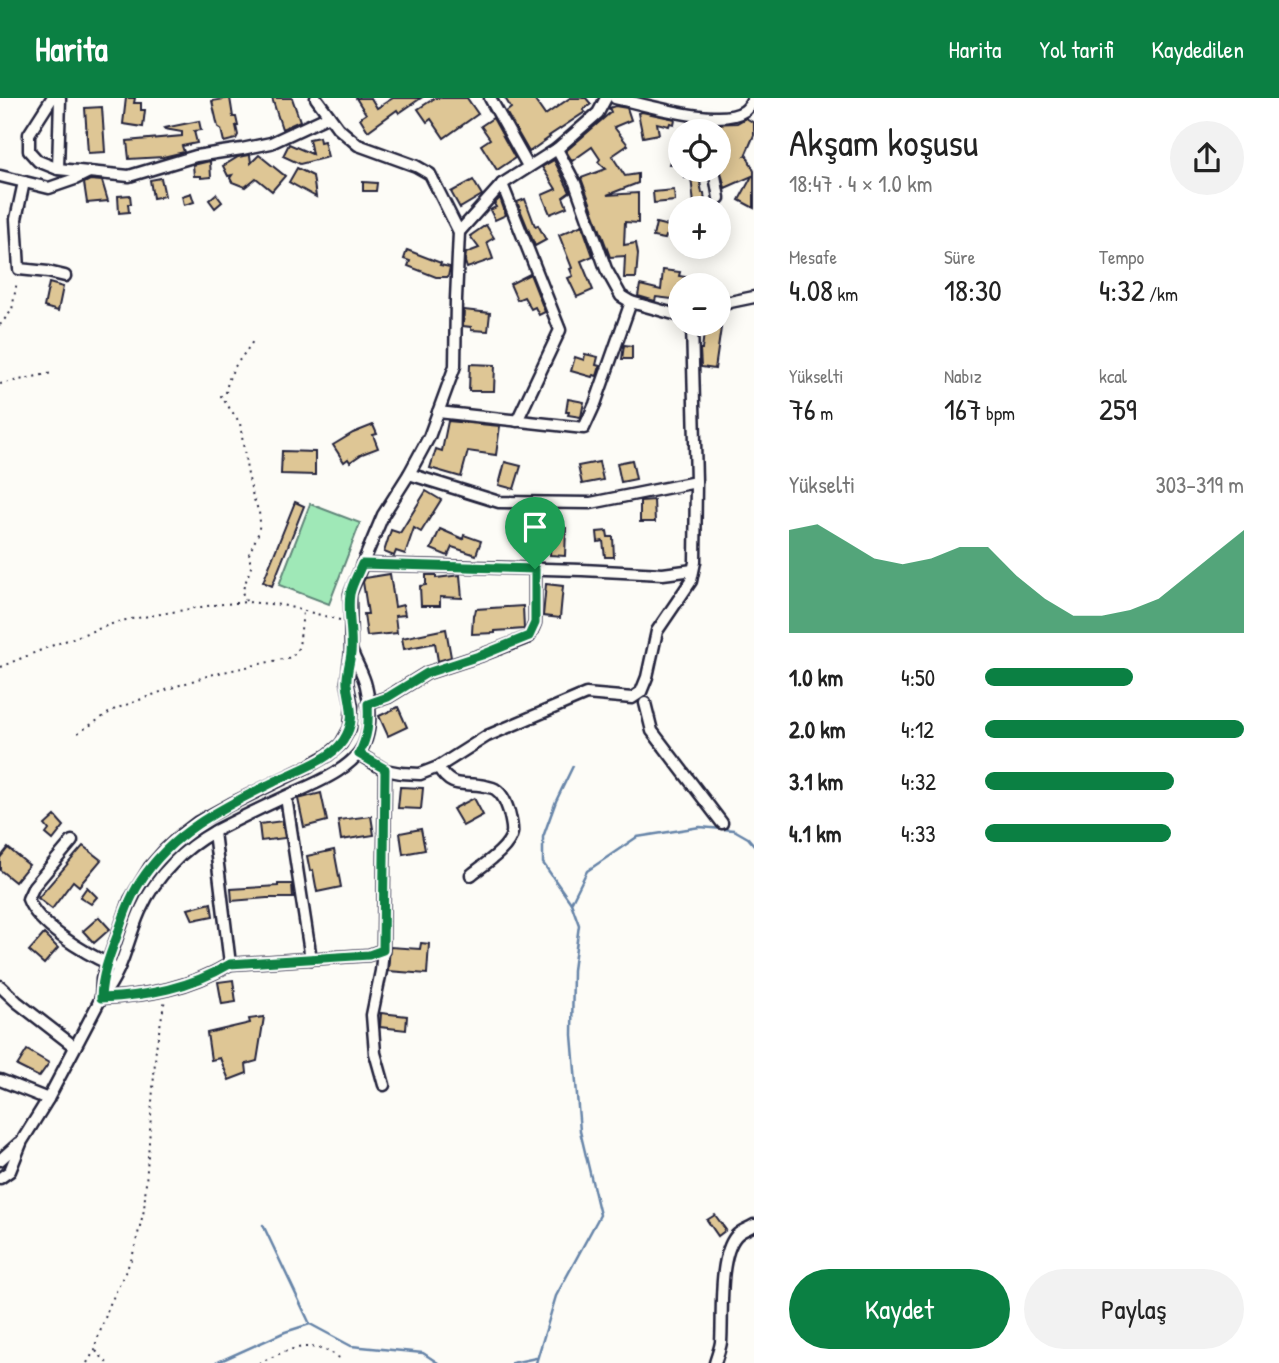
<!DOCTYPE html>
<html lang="tr">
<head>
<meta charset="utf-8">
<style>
  :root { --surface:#fff; --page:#f2f2f2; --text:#222; --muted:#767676; --accent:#0b8043 }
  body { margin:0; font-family:"Patrick Hand",sans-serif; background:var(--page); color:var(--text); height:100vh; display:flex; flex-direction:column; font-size:26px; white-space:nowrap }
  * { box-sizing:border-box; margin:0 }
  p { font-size:23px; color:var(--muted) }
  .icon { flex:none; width:38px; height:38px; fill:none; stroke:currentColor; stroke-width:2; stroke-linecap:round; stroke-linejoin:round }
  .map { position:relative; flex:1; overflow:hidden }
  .details { display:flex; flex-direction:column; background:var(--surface); width:525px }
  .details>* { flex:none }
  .controls { position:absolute; left:668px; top:21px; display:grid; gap:14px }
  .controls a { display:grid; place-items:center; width:63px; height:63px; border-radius:50%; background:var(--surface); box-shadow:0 4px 18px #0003; font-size:35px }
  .pin { position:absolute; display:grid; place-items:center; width:60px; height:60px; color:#fff; margin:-72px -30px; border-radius:50% 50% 50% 0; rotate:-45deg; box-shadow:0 0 7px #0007 }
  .pin .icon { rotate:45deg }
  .round { display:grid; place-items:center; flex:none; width:74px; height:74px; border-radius:37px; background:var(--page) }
  .summary { display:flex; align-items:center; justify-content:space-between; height:119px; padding:0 35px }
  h1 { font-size:38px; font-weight:600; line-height:52px }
  .stats { display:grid; grid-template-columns:repeat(3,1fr); gap:10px; height:119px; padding:7px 35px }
  .stats div { display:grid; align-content:center }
  .stats b { font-size:30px; font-weight:600 }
  .stats small { font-size:19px; font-weight:400 }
  .stats p { font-size:19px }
  .chart { height:196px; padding:14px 35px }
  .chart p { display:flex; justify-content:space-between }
  .chart svg { width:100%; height:126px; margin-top:7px; fill:var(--accent); opacity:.7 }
  .primary-button { display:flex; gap:14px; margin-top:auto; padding:14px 35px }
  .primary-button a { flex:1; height:80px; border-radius:42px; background:var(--accent); color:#fff; font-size:28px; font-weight:600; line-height:80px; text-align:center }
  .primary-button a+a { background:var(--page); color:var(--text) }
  ul { padding:0 35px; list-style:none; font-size:23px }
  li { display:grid; grid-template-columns:112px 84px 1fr; align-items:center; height:52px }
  li i { height:18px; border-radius:9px; background:var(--accent) }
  header { display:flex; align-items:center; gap:42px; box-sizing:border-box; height:98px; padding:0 35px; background:var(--accent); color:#fff }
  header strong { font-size:33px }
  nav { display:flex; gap:38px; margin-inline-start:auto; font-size:24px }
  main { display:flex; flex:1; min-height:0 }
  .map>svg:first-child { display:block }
</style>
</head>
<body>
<header>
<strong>Harita</strong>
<nav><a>Harita</a><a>Yol tarifi</a><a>Kaydedilen</a></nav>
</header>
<main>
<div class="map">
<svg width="754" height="1265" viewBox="0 0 754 1265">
  <rect width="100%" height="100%" fill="#fdfcf7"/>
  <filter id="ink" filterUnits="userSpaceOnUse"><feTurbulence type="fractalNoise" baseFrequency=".0143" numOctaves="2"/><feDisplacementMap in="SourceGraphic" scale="14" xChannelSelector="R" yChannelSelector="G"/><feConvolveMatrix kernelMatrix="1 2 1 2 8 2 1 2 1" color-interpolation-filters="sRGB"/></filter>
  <g filter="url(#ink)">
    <path fill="#9fe8b7" stroke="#608579" stroke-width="2" d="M310 406 360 425 329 506 279 487Z"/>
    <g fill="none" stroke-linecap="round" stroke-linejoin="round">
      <g stroke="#6684a8" stroke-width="2.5">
        <path d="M571 805 587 773 637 739 700 729 734 732 748 740 754 747"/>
        <path d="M263 1127 310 1226 351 1248 423 1255 438 1265"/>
        <path d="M216 1265 285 1234 310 1226"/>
        <path d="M512 1265 536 1260"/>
        <path d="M536 1265 556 1198 600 1117 580 1033 572 937 573 872 579 827 571 805 543 765V739L556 703 573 668"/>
      </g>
    </g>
    <g fill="#dec695" stroke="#22223b" stroke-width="2">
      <path d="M126 0H135L134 5H141V12H145L143 29 123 26Z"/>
      <path d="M230 0 233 19H236L238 28H236L238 37 236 41 224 44 221 31 218 29 212 3Z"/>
      <path d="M272 0H292L300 23 282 31Z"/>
      <path d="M356 0H371L377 10 393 0H421L399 15 397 12 368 33 360 20 366 16Z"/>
      <path d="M435 0H467L478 16 444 40 431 21 427 24 418 11Z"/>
      <path d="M505 0H533L545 17 570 0H586L591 6 583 12 585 14 549 38 550 39 529 54 506 14 511 10Z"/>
      <path d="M615 8 627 10 631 22 614 29 628 47 612 58 625 78 638 76V85L607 97 638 95V125L625 124 624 147 636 145 638 156 636 180H624L625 158 610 159 581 80 606 71 598 64 600 61 592 49 572 63 566 53 611 14 609 10Z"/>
      <path d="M102 9 105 54 88 55 85 10Z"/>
      <path d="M642 14 675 21 674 26 670 25 669 28 657 25 659 36 643 39 638 15Z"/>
      <path d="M493 20 515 60 497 72 481 47 490 41 481 28Z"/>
      <path d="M746 20 754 25V37L745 58H747L754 73V110L739 102 752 78 725 90 719 67V47L723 33H712L711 26 737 25Z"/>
      <path d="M199 23 201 32 194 33 197 45 182 48 184 54 163 59 129 61 127 43 182 38V34L165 31 164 30Z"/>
      <path d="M319 39 320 44 324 43 328 59 300 66 283 58 289 46 312 56 309 41Z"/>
      <path d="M674 53 681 56V69L669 66Z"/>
      <path d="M250 57 251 65 259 57 285 78 272 93 256 80 245 89 232 84 230 80 232 77 228 78 223 68 238 59Z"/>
      <path d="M554 62 570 94 563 99 567 109 550 116 542 97 556 91 542 69Z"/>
      <path d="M210 63 211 79 201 80V78H194L193 67Z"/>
      <path d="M297 70 313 78 316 99 289 84Z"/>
      <path d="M683 72H707V77L699 78 702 95H704L705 105 694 106 691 79 684 80Z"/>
      <path d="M161 80 165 98 153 100 150 82Z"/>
      <path d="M90 82 102 83 108 103 87 105 84 85Z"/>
      <path d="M473 82 482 97 460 110 451 94Z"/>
      <path d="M363 84 377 85 376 93H363Z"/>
      <path d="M674 92 675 103 654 105 653 94Z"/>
      <path d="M191 95 194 104 184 107 182 98Z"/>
      <path d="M216 96 222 104 215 110 209 102Z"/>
      <path d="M130 97 131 106H128L129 114 119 115 118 98Z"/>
      <path d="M500 100 506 117 495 122 490 112 496 109 494 106Z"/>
      <path d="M525 101 535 128 538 127 546 142 535 148 517 104Z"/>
      <path d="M656 125 681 131V142L666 138 665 141 653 139Z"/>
      <path d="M486 127 494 140 487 144 493 161 467 170 465 164 466 155 479 150 470 138Z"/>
      <path d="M582 127 593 158 581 163 593 192 577 199 568 180 573 178 570 171 572 170 559 137Z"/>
      <path d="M407 152 441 165 440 167 450 169 448 179H436L408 168 410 163 404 161Z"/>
      <path d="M663 172 680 174 679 178 686 179 685 187H681V195H679L681 196V202L656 199 655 203 638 198 640 187 661 192Z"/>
      <path d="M530 176 545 214 539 217 535 209 531 211 524 199 517 202 510 186Z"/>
      <path d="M49 185 63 189 58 213 44 209Z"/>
      <path d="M464 212 490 215 488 233 471 232V229L463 228Z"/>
      <path d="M705 227 721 230 715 271 701 269 700 251H702Z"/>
      <path d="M624 247 632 248V261H622Z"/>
      <path d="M585 256 598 259 596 267 600 268 597 278 593 277 592 279 571 273 575 259 584 262Z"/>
      <path d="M470 266 495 267 494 293H469Z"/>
      <path d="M568 301 584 304 581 319 568 317 569 314H566Z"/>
      <path d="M448 323 500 328 496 357 468 353 461 379 430 370 436 351 442 353Z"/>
      <path d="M373 327 377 336 373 337 378 350 362 356 350 364 348 361 344 364 333 347 353 335Z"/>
      <path d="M282 353 315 354V377L281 376Z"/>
      <path d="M632 362 636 381 621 384 617 365Z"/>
      <path d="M505 364 521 368 514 391 499 387Z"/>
      <path d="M599 364 603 382 582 386 578 368Z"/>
      <path d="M426 393 441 402 421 434 414 430 405 456 396 453 394 458 384 454 391 432 400 435Z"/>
      <path d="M654 402 655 424H640V403Z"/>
      <path d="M295 404 304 408 272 488 263 484Z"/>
      <path d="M557 430H566L565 458 550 457 551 439H556Z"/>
      <path d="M440 431 463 441 464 437 481 443 476 457 452 449 448 458 431 451Z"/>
      <path d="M607 433 608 439H613L614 459H605L603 443 598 444 597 434Z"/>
      <path d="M390 476 395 509 403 507 405 517 395 518 397 535 367 538 364 516H368L363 484 365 480Z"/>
      <path d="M426 477H436V480L460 477 462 500 440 499V508H421L420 488 426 487Z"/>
      <path d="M546 486 563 488 560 520 543 518Z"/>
      <path d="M523 508 524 531 495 533V535L472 536 473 517 475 516 476 511Z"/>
      <path d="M446 531 451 559 438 563 435 545 404 551 402 540Z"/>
      <path d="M398 609 407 629 388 638 379 618Z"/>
      <path d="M400 689 423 690 421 711 398 710Z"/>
      <path d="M321 695 327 723 304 729 298 701Z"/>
      <path d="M474 700 483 717 463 728 453 711Z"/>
      <path d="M55 718 64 728 53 742 46 736 49 732 45 727Z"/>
      <path d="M371 718 374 737 341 742 338 722Z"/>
      <path d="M282 723 285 740 261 743 259 726Z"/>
      <path d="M421 731 425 752 403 756 400 735Z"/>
      <path d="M83 748 101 762 79 788 73 783 52 811 38 800Z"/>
      <path d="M8 750 29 767 15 784 0 772V760Z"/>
      <path d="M334 752 341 789 317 794 313 772 310 773 307 758Z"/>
      <path d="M278 786H292L293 800H267L232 803 231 791 278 788Z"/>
      <path d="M87 789 97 799 91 806 80 799Z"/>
      <path d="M211 805 213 818 193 822 188 811Z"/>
      <path d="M99 819 110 831 94 845 83 833Z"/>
      <path d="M44 836 58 850 44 866 29 853Z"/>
      <path d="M421 845 429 846 427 876 388 873 390 849 420 851Z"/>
      <path d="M233 882 236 904 222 906 218 884Z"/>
      <path d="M381 915 407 918 406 932 380 929Z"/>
      <path d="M264 919 257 963 246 966 247 975 229 982 220 960 211 962 207 935 250 925 249 921Z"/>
      <path d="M27 952 49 965 39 979 17 968Z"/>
      <path d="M715 1117 726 1132 718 1138 707 1122Z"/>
    </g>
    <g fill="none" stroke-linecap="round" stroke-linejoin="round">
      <g stroke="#22223b" stroke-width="15">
        <g id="minor">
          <path d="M52 0 29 36V53L38 63 58 71 129 78 196 58 242 51 271 45 329 18"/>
          <path d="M490 0 528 68"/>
          <path d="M615 0C644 6 720 30 744 13 749 10 751 4 754 0"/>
          <path d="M702 19 705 33"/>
          <path d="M557 51 575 85 606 171 621 198 631 204 681 218"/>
          <path d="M58 71 60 0"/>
          <path d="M714 72 719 100"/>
          <path d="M0 78 49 90 75 81 89 74"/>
          <path d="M24 84 16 121 19 171 48 174 65 178"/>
          <path d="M502 86 560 232 517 323"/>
          <path d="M459 134 502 86 557 51 598 15 606 0"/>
          <path d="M719 209 730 204 754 199"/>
          <path d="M438 314 584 330 595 306 631 204"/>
          <path d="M409 376 499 404 591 405 696 384"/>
          <path d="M362 466 582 472 663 476 693 472"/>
          <path d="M645 605 652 633 722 725"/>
          <path d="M368 606 388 599 427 575 482 557 529 539 535 525V471"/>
          <path d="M359 656 385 672 401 675 420 676 438 669 487 638 586 596 632 600 641 594 647 579 657 533 691 483 695 464 696 384 692 226"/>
          <path d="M438 669C453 693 462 683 485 688 488 689 492 689 495 691 503 696 506 705 509 714 510 719 513 729 512 735 509 751 483 767 471 777"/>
          <path d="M286 699 311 861"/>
          <path d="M214 734 230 866"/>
          <path d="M72 743 34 788 28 801C38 828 85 855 111 867"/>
          <path d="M383 852 381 873 372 917 375 955 384 987"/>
          <path d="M0 888 17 904 75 949"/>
          <path d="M101 900 102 881 130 802 150 769 165 752 181 737 198 724 231 706 307 669 328 657 341 646 350 630 352 608 347 584 351 554 350 496 383 417 409 376 429 339 455 268 456 201 459 134 430 76 416 68 358 47 338 30 316 0"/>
          <path d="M101 900C147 898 190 890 230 866L369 857 383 852 385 672"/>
          <path d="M0 982 48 1001"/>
          <path d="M0 1062 19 1045"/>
          <path d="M0 1080 10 1073 22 1043 48 1001 101 900C124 871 126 845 140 813 148 795 159 779 173 765 185 752 199 742 215 733 238 721 263 709 287 698 312 687 358 670 366 641 371 626 370 604 366 588 364 577 356 565 352 554"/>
          <path d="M715 1265C717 1258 720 1251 721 1244 723 1216 718 1159 736 1138 741 1132 748 1131 754 1127"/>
        </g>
      </g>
      <g stroke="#22223b" stroke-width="2" stroke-dasharray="2 5" stroke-linecap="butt">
        <path d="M0 227 12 212 17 183"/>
        <path d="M0 286 52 275"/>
        <path d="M246 503 242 494 251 469 249 456 258 436 260 424 259 414 253 399 247 372 240 325 221 298 226 295C228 272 241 262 253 243"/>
        <path d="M0 569 51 548 120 523 213 507 247 504 282 507 340 522"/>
        <path d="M78 635 115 611 174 589 210 577 292 559 299 549 303 514"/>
        <path d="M96 1253 107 1265"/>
        <path d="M87 1265 95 1252 96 1245 110 1206 132 1160 144 1112 156 950 165 901"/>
        <path d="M259 1265C290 1251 306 1241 338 1258L340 1265"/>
      </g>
      <use href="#minor" stroke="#fdfcf7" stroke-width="10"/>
    </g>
  </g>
  <g fill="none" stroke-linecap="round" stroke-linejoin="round" filter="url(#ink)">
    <g stroke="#fff" stroke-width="14">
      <path id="route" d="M362 466 535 471V525L529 538 482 557 427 575 388 599 368 606C369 626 368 638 359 656L385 671 383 852 369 857 230 866C190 890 147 898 101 900 102 877 109 859 117 838 123 820 129 801 140 784 173 732 226 708 280 681 299 672 331 661 343 643 357 621 350 609 347 586 346 576 350 565 351 555 353 537 347 512 350 496 352 486 358 476 362 466Z"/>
    </g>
    <use href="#route" stroke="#0b8043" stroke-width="9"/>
  </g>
</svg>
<div class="controls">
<a><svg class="icon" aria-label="locate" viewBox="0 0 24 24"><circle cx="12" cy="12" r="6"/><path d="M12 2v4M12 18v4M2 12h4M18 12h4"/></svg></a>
<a>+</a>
<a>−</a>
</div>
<div class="pin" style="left:535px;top:471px;background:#1e9e55"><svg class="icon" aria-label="arrive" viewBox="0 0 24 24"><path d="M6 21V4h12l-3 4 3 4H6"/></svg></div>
</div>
<section class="details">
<div class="summary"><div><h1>Akşam koşusu</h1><p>18:47 · 4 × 1.0 km</p></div><a class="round"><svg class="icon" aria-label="share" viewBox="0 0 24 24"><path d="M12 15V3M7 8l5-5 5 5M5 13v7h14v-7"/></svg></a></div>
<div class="stats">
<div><p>Mesafe</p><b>4.08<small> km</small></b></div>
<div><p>Süre</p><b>18:30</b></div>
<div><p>Tempo</p><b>4:32<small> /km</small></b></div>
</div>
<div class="stats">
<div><p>Yükselti</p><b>76<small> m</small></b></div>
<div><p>Nabız</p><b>167<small> bpm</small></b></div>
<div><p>kcal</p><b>259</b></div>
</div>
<div class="chart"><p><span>Yükselti</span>303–319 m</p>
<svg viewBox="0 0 160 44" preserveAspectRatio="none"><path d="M0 44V8L10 6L20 12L30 18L40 20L50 18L60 14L70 14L80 24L90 32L100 38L110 38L120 36L130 32L140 24L150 16L160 8V44z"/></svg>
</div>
<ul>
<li><b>1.0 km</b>4:50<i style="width:57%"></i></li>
<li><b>2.0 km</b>4:12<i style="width:100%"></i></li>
<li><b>3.1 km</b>4:32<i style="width:73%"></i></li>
<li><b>4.1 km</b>4:33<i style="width:72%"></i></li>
</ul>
<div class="primary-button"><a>Kaydet</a><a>Paylaş</a></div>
</section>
</main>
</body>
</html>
